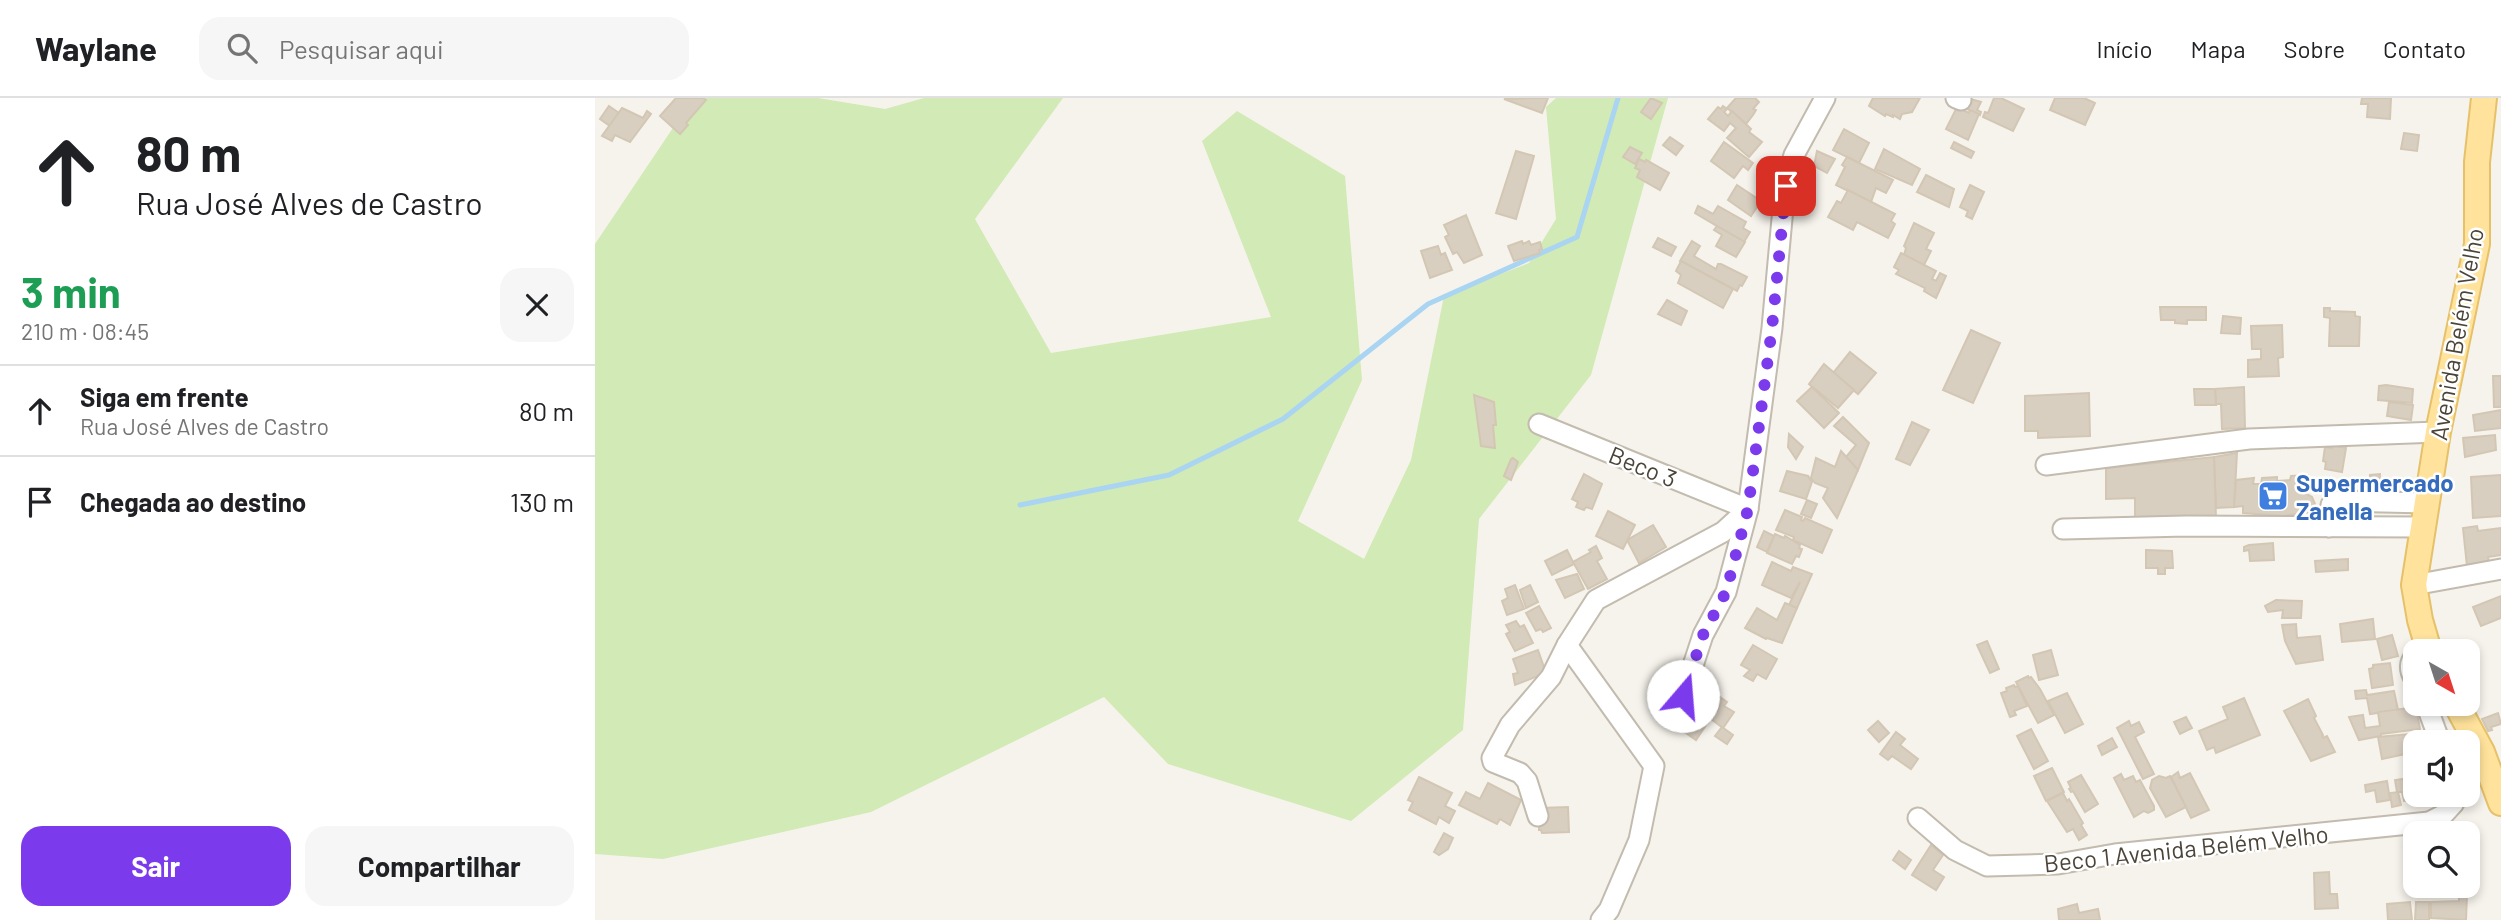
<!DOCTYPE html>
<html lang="pt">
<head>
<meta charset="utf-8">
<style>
  body { margin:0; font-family:Barlow,sans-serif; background:#f6f6f6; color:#202124; height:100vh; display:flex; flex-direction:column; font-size:26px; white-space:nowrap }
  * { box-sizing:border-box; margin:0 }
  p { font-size:23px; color:#757577 }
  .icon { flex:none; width:38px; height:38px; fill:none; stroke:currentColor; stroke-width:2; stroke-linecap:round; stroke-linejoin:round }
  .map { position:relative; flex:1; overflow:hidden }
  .side { display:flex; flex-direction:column; background:#fff; width:595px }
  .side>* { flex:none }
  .hud { background:#fff; color:#202124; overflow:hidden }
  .needle { width:46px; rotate:141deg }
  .tools { position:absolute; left:1808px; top:541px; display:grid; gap:14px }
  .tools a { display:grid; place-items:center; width:77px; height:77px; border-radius:14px; background:#fff; box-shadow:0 4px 10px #0003; font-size:35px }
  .pin { position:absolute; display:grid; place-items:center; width:60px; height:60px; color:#fff; margin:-30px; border-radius:14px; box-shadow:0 4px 10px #0006 }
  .me { position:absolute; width:77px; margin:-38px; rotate:18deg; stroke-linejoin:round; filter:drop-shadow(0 0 5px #0008) }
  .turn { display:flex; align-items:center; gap:24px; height:147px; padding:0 21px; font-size:32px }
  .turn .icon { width:91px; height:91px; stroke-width:2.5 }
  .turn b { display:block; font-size:49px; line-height:60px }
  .round { display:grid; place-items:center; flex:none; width:74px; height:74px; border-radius:21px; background:#f6f6f6 }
  .summary { display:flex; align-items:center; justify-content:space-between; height:119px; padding:0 21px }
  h1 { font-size:42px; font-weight:700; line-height:52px; color:#1e9e55 }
  .action { display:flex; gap:14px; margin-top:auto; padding:14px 21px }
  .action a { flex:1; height:80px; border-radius:21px; background:#7c3aed; color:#fff; font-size:28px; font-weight:700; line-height:80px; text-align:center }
  .action a+a { background:#f6f6f6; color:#202124 }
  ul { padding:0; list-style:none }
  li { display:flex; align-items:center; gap:21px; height:91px; padding:0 21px; border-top:2px solid #e0e0e0 }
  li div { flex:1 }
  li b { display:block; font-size:26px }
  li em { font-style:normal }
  header { display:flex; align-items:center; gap:42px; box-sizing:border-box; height:98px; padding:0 35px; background:#fff; border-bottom:2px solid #e0e0e0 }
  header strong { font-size:33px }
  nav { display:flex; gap:38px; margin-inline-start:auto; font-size:24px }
  .search { width:490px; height:63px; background:#f6f6f6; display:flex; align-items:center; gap:18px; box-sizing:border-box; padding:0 24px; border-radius:21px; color:#757577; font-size:26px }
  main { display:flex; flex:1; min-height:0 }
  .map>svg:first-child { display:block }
  .green { fill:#d2eab5 }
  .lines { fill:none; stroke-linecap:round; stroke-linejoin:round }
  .stream { stroke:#a9d4f2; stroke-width:5 }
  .building { fill:#d8cfc1; stroke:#d3c7b4; stroke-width:2 }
  .minor-casing { stroke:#c2bbae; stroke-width:23 }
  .major-casing { stroke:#e6c16a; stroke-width:28 }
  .minor { stroke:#fff; stroke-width:19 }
  .major { stroke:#ffe39c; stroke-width:24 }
  .route { stroke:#7c3aed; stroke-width:12; stroke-dasharray:0 21.6 }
  .labels { text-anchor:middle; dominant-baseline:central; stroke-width:5; stroke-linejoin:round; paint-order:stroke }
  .street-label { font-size:24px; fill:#4b4439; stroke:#fff }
  .shop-label { font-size:24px; font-weight:bold; fill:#366cbe; stroke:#fff; text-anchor:start }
</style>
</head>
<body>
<header>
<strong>Waylane</strong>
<div class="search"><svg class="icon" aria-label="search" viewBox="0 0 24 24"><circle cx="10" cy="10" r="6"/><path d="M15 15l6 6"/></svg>Pesquisar aqui</div>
<nav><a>Início</a><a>Mapa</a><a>Sobre</a><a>Contato</a></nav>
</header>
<main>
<section class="side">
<div class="hud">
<div class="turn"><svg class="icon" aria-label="ahead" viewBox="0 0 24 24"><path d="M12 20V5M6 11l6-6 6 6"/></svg><div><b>80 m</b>Rua José Alves de Castro</div></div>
</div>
<div class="summary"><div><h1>3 min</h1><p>210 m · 08:45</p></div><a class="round"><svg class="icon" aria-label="close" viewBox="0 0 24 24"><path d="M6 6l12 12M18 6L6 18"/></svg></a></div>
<ul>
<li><svg class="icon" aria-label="ahead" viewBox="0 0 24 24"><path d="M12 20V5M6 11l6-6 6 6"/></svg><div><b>Siga em frente</b><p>Rua José Alves de Castro</p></div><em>80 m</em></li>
<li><svg class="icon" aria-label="arrive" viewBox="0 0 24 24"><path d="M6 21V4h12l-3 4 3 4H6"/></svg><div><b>Chegada ao destino</b></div><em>130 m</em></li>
</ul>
<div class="action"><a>Sair</a><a>Compartilhar</a></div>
</section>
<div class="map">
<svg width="1906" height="822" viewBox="0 0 1906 822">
  <rect width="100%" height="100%" fill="#f6f3ec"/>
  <polygon class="green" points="98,0 223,0 290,11 329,0 468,0 380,121 456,255 676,219 607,43 642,13 750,78 767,282 703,423 769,461 816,362 849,198 934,165 961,121 951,9 961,0 1073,0 996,277 884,421 868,632 756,723 573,666 509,599 276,714 68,761 0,756 0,146"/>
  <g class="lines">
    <polyline class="stream" points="425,407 574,377 688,321 833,206 982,139 1023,0"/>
  </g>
  <g class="building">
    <polygon points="81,0 108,0 111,2 91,25 93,27 85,36 65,18"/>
    <polygon points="935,0 953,0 947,15 909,1"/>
    <polygon points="1056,0 1067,5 1056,21 1046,14"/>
    <polygon points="1141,0 1160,0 1164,4 1158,11 1161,12 1158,17 1151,26 1132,10"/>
    <polygon points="1278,0 1325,0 1317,14 1307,16 1305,21 1298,17 1298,19 1291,16 1290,18 1274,8"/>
    <polygon points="1372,0 1386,4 1382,12 1386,14 1385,17 1368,9"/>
    <polygon points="1399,0 1406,0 1429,11 1418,33 1388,19 1390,14 1393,15"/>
    <polygon points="1460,0 1489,0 1500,5 1490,27 1455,12"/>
    <polygon points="1767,0 1796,0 1795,21 1772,19 1773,6 1766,6"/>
    <polygon points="14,8 24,15 15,28 5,21"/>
    <polygon points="1128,8 1132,11 1129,14 1133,18 1137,13 1156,31 1154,34 1167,44 1154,59 1132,40 1141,30 1135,25 1129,33 1113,21 1123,9 1126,11"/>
    <polygon points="1362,9 1374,15 1375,12 1384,16 1373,42 1351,31"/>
    <polygon points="27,10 48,20 52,13 56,16 35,44 20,37 17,43 7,38"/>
    <polygon points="1249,31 1274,45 1264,65 1238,52"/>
    <polygon points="1809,35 1824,37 1822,53 1806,51"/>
    <polygon points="1075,39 1088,48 1081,57 1068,47"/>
    <polygon points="1129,44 1158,65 1153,72 1148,68 1139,80 1116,63"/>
    <polygon points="1359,44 1379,54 1376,60 1356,50"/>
    <polygon points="1035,49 1047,55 1040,66 1028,59"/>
    <polygon points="1289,51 1325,71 1317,87 1280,71"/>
    <polygon points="921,53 939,58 921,121 901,115"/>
    <polygon points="1222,53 1240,61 1232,75 1219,68"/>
    <polygon points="1252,59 1298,82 1291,95 1281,90 1276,104 1241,87 1250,69 1247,67"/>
    <polygon points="1044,61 1050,64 1051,62 1074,75 1065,92 1042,79 1045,72 1040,70"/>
    <polygon points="1331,77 1359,91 1354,109 1322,94"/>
    <polygon points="1142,87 1166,103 1156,118 1133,102"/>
    <polygon points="1375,87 1389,94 1377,121 1371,118 1373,113 1365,109"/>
    <polygon points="1253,92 1300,116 1296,123 1300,126 1293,140 1262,124 1258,132 1233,119 1242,103 1246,105"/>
    <polygon points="1103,108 1118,116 1123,108 1151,124 1148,130 1155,134 1149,144 1100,115"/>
    <polygon points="871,117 887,157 869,165 862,154 858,156 850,139 854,137 849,127"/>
    <polygon points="1319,125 1339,135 1331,151 1336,153 1329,167 1309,157 1311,150 1309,148"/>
    <polygon points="1122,128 1150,144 1141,159 1121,148 1127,137 1119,132"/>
    <polygon points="1063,140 1081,149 1076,158 1058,149"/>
    <polygon points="927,143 928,146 934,143 936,147 945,144 947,151 944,152 945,155 919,163 913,148"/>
    <polygon points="1097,143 1105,148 1099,158 1121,171 1123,166 1126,166 1152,179 1147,188 1145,187 1142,193 1085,163"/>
    <polygon points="843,148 846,157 850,155 857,172 835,180 826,153"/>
    <polygon points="1306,155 1341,173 1337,181 1341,183 1345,175 1351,178 1341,200 1329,193 1330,190 1301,176 1304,172 1299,169"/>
    <polygon points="1086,163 1138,191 1128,210 1083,185 1086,177 1081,173"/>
    <polygon points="1072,202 1092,213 1086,227 1063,216"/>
    <polygon points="1565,209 1611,209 1611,222 1592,222 1592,226 1580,225 1580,222 1566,222"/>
    <polygon points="1729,210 1735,210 1735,213 1760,214 1760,218 1765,219 1764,248 1734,248 1735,220 1729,219"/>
    <polygon points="1628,218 1646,220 1645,236 1626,235"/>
    <polygon points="1687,227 1688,259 1683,260 1684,278 1653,279 1653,262 1666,261 1666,251 1657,251 1656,228"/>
    <polygon points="1376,232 1405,245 1378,305 1348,292"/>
    <polygon points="1255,254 1281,275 1263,296 1238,275"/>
    <polygon points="1229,266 1259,292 1243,310 1214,286"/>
    <polygon points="1898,278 1906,278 1906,309 1899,309"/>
    <polygon points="1791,287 1818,291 1817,305 1783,302 1784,288"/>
    <polygon points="1217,289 1244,315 1229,330 1202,303"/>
    <polygon points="1649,289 1650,330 1627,331 1626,306 1621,306 1620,291"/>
    <polygon points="1599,291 1620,291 1621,307 1600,307"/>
    <polygon points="1494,295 1495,338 1443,340 1443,333 1430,333 1430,298"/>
    <polygon points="879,297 899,304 901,327 898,327 900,350 886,348"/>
    <polygon points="1794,304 1818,307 1816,322 1792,318"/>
    <polygon points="1906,312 1906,330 1880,333 1878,317"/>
    <polygon points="1248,319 1274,345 1263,372 1251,359 1261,347 1239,328"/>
    <polygon points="1317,324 1334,332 1315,367 1301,361"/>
    <polygon points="1194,336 1208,349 1201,361 1193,349"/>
    <polygon points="1900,337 1901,352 1870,359 1868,340"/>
    <polygon points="1737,347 1751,350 1747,374 1730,371 1731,364 1728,363 1730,349 1737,350"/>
    <polygon points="1246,353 1263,372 1242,420 1228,400 1233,390 1220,385 1216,380 1221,360 1240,369"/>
    <polygon points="1642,355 1639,409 1621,410 1619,359"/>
    <polygon points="1619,359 1621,420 1540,424 1540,400 1511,401 1511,370"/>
    <polygon points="918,360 923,364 916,382 909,378 916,361"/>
    <polygon points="1192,373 1213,378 1217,384 1211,401 1185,393"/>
    <polygon points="989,376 1007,386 997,411 991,409 989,412 981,409 983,404 977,401"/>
    <polygon points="1785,376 1784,396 1774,396 1775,377"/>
    <polygon points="1713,377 1710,395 1717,399 1720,406 1715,414 1688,418 1648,415 1648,408 1639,409 1641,382 1659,380 1658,386 1666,386 1667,380 1682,379 1682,383 1695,382 1696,378"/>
    <polygon points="1906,377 1906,418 1878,420 1876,379"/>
    <polygon points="1212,402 1222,406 1216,420 1206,416"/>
    <polygon points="1190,412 1207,419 1206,422 1208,423 1210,420 1237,432 1227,455 1198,442 1199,439 1181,432"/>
    <polygon points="1013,413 1040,427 1028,451 1001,438"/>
    <polygon points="1058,427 1071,449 1044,465 1033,444 1034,441"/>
    <polygon points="1882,428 1883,433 1906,430 1906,457 1893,459 1894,465 1872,468 1868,430"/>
    <polygon points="1169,433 1179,438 1172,454 1162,449"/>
    <polygon points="1180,436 1189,440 1190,438 1205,447 1204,450 1207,451 1204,459 1201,458 1197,466 1172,455"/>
    <polygon points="1678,445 1679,462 1655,463 1654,452 1649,453 1649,449 1654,447"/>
    <polygon points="1001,448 1007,460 1002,463 1012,481 993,491 978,464 996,454 994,452"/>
    <polygon points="972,452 979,466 957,477 950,463"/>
    <polygon points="1551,452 1577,453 1578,470 1570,470 1570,476 1563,476 1563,470 1551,470"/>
    <polygon points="1753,461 1753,472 1721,474 1720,463"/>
    <polygon points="1177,464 1196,473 1198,469 1217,476 1202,510 1194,507 1205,484 1196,500 1167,487"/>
    <polygon points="982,476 989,491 970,500 961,482"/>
    <polygon points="920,487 929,511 912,517 907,503 913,500 910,491"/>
    <polygon points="935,487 943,504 931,510 925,492"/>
    <polygon points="1906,498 1906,520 1886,528 1878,509"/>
    <polygon points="1681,502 1707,503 1706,520 1687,520 1688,512 1673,514 1670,508"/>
    <polygon points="1190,505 1202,510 1187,545 1172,540 1171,541 1150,530 1162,510 1182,522"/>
    <polygon points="944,508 956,530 948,534 946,531 941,533 931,515"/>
    <polygon points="1778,521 1780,541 1747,544 1745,526"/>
    <polygon points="921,523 925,529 929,527 938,545 920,553 911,536 915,534 911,527"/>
    <polygon points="1701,526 1702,540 1725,538 1728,562 1701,566 1690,543 1687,527"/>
    <polygon points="1797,537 1803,558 1787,562 1782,541"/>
    <polygon points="1392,543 1404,571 1395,575 1382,547"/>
    <polygon points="1158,547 1182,561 1171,581 1162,576 1158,583 1149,578 1155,572 1146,567"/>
    <polygon points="943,552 951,575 920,587 918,576 923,575 918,561"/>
    <polygon points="1456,552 1463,577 1444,582 1438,557"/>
    <polygon points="1795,565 1798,587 1777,590 1774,571 1778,570 1778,567"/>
    <polygon points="1433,578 1434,580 1436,579 1445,591 1459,617 1443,625 1421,584"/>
    <polygon points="1108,587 1132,604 1129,608 1139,614 1128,630 1095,605"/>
    <polygon points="1419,587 1420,589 1423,588 1432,608 1419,613 1421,617 1415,619 1406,595 1412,593 1411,590"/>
    <polygon points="1771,592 1772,597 1799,593 1803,612 1775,616 1772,600 1761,601 1760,593"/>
    <polygon points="1472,595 1488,626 1470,635 1453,603"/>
    <polygon points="1649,600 1665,637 1621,655 1619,649 1612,652 1604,633 1633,621 1628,609"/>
    <polygon points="1713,601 1721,618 1719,620 1728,637 1727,638 1728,640 1732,638 1740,654 1716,663 1689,613"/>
    <polygon points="1095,607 1115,621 1101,642 1078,626 1089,610 1092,612"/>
    <polygon points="1821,609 1825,631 1786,636 1786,638 1764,642 1754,619 1768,617 1770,630 1785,628 1783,614"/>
    <polygon points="1903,615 1906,626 1896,629 1897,632 1893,633 1887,621"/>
    <polygon points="1591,619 1597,630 1585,636 1579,624"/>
    <polygon points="1283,623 1294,635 1284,644 1273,632"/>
    <polygon points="1534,623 1536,628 1544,624 1549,634 1540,639 1559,676 1548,681 1522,630"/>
    <polygon points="1127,629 1138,637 1132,646 1120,638"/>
    <polygon points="1436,631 1453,663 1439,671 1422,638"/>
    <polygon points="1301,634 1310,641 1305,647 1323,661 1316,671 1297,658 1293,662 1285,656"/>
    <polygon points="1826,635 1827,644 1820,644 1820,654 1787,661 1783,639"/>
    <polygon points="1517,640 1522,649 1507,657 1503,648"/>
    <polygon points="1820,657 1820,678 1814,679 1810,659"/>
    <polygon points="1457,670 1469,694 1451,703 1439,678"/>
    <polygon points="1583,674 1585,680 1595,675 1614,712 1596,720 1576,679"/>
    <polygon points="1526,676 1529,682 1538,678 1541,684 1545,682 1559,708 1559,712 1553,715 1549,713 1539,719 1519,680"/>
    <polygon points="1486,677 1503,706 1490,714 1478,693 1476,694 1474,691 1476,690 1473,684"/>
    <polygon points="1564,678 1571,680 1575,678 1591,709 1571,719 1555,690 1557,682"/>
    <polygon points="824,679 857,695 850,708 860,713 854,725 844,719 841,726 814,712 818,704 813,702"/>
    <polygon points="1815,680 1815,682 1820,681 1820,696 1844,696 1844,699 1809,703 1807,694 1802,694 1800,682"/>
    <polygon points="1792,683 1795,702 1782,704 1780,692 1771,694 1770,687"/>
    <polygon points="893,685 926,702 915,727 905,721 902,726 864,707 871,694 885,701"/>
    <polygon points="1803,694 1806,707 1797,709 1795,695"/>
    <polygon points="1468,695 1472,703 1474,701 1488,725 1486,727 1492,737 1484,742 1478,731 1472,734 1452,703"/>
    <polygon points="973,709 974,734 947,735 946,732 944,732 945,710"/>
    <polygon points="849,735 858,740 853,751 844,757 839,754"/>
    <polygon points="1336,747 1348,757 1338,772 1349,779 1341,792 1317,777"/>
    <polygon points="1304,753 1316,762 1310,771 1298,762"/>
    <polygon points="1734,774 1735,796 1742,796 1743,810 1720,811 1719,775"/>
    <polygon points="1864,796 1872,797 1871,822 1836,820 1836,804 1864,803"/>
    <polygon points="1815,804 1817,822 1793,822 1792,806"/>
    <polygon points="1821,804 1834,804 1834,822 1820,822"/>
    <polygon points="1482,806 1484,815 1503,811 1505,822 1464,822 1463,811"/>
  </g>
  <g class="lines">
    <g class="minor-casing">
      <g id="minor">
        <polyline points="1361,0 1366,2"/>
        <polyline points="944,326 1153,411"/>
        <polyline points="1451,367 1654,341 1843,334"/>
        <polyline points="1734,429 1736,407 1742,403 1833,405"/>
        <polyline points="1468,431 1591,428 1828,429"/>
        <polyline points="1819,487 1906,471"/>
        <polyline points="972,547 1059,668 1044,742 1014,812 1006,822"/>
        <path d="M1820,558C1813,566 1815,574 1820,582"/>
        <polyline points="1088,598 1108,537 1131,494 1153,411 1177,230 1190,88 1199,57 1230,0"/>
        <polyline points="1831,606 1845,644"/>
        <polyline points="943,718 932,683 925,675 898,664 897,660 915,627 956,579 972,547 1001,502 1128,434 1152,412"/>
        <polyline points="1323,720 1360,752 1392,768 1463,766 1520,756 1834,724 1848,717 1859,705 1859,696"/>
      </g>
    </g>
    <g class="major-casing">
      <g id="major">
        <polyline points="1834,553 1825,522 1819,487 1843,334 1882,146 1882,64 1889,0"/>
        <polyline points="1861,606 1887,654 1906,705"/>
      </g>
    </g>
    <use href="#minor" class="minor"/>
    <use href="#major" class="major"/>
  </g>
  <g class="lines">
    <polyline class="route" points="1088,598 1108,537 1131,494 1153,411 1177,230 1191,88"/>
  </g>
  <defs>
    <g id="supermarket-square" transform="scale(1.575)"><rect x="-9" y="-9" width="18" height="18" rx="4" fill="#3f7fe0" stroke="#fff"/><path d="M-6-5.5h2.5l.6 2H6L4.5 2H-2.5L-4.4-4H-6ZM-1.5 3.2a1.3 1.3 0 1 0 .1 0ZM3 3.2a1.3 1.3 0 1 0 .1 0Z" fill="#fff"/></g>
  </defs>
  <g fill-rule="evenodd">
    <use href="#supermarket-square" x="1678" y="398"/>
  </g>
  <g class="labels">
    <g class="street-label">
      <text transform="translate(1861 236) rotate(-80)">Avenida Belém Velho</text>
      <text transform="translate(1048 368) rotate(22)">Beco 3</text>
      <text transform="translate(1591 750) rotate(-6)">Beco 1 Avenida Belém Velho</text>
    </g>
    <g class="shop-label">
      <text x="1701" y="384">Supermercado<tspan x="1701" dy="28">Zanella</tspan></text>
    </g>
  </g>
</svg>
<div class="tools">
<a><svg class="needle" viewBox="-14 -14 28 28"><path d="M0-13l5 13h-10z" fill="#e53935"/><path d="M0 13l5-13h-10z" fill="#757577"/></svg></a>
<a><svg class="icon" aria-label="sound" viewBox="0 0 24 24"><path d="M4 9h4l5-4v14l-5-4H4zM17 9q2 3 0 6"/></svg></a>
<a><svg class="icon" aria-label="search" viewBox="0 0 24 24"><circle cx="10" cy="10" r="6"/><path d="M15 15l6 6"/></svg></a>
</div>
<div class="pin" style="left:1191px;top:88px;background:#d93025"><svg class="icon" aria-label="arrive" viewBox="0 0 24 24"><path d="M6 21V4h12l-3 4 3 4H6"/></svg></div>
<svg class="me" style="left:1088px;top:598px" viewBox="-20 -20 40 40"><circle r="19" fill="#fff"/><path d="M0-13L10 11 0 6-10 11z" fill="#7c3aed"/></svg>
</div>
</main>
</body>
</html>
